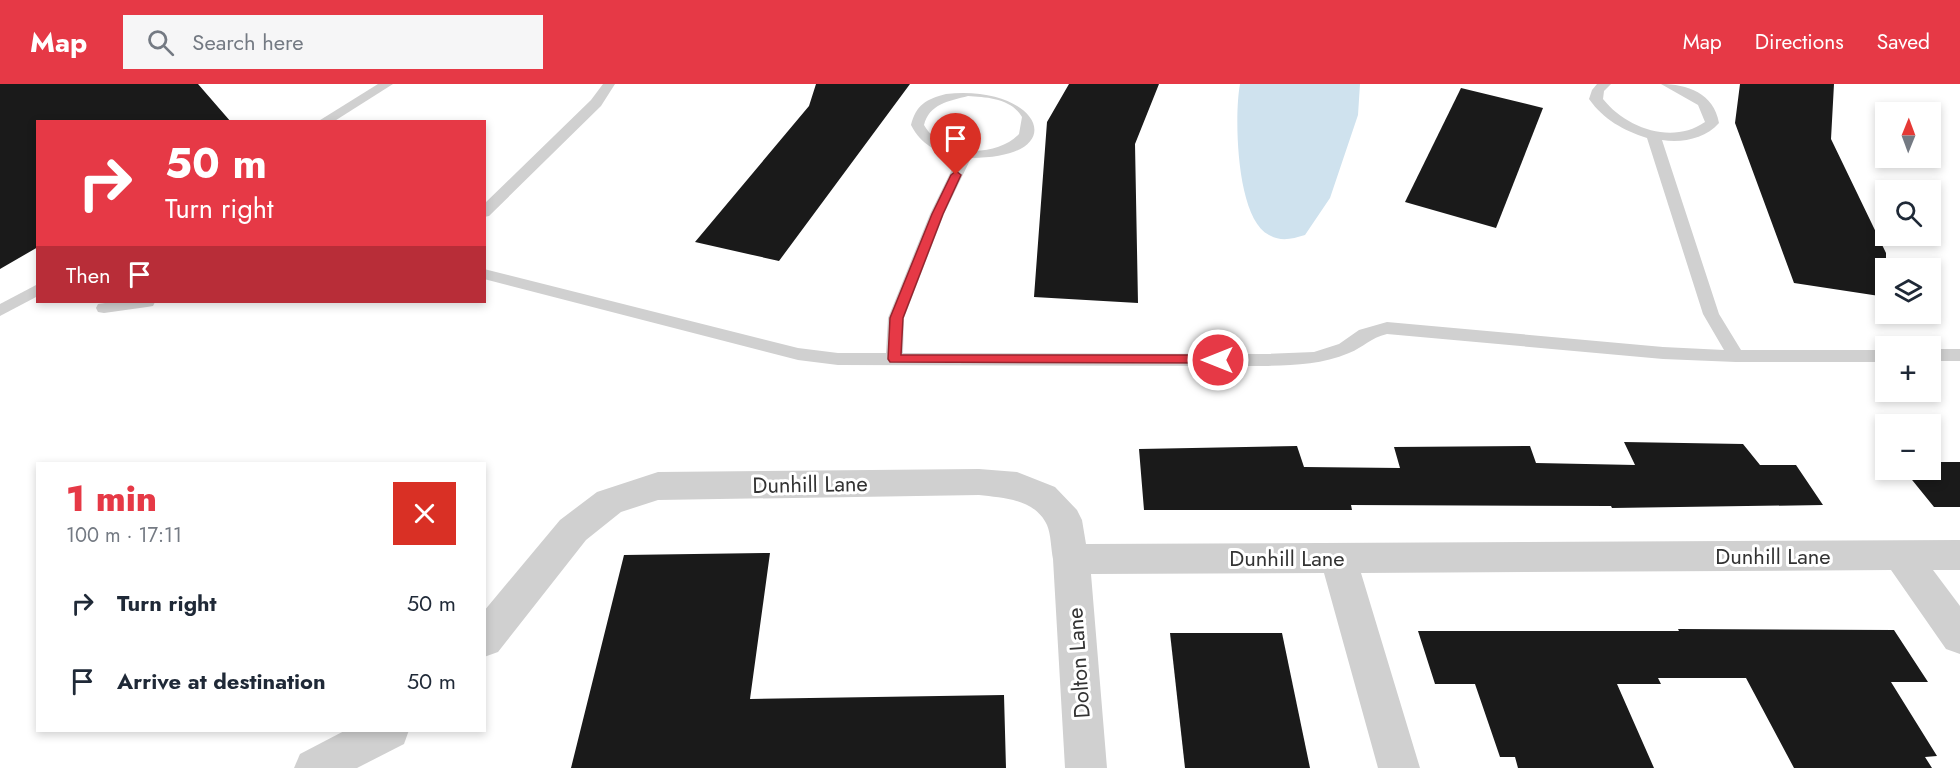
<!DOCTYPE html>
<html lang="en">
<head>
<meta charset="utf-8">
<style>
  body { margin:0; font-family:Jost,sans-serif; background:#f6f6f7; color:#1f2937; height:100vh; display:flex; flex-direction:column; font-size:22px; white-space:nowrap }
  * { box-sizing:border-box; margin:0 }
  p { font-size:20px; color:#747a83 }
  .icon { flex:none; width:33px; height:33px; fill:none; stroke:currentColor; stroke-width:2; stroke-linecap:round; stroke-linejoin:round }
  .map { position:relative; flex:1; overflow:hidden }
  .drawer { position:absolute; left:36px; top:378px; width:450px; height:270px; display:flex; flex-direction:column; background:#fff; border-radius:0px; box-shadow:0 3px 9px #0003 }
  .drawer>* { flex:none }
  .guide { position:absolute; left:36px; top:36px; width:450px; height:183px; border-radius:0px; box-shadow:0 3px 9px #0003; background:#e63946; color:#fff; overflow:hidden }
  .needle { width:39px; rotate:1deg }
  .controls { position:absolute; left:1875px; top:18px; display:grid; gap:12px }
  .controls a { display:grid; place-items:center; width:66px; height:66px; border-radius:0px; background:#fff; box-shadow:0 3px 9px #0003; font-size:30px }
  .pin { position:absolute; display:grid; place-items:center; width:51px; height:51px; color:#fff; margin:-62px -26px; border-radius:50% 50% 50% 0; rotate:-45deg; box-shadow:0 0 6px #0007 }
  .pin .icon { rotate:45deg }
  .me { position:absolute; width:66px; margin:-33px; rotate:270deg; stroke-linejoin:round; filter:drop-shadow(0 0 4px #0008) }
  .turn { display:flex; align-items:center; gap:21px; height:126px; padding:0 30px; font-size:27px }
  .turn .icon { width:78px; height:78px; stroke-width:2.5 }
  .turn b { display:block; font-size:42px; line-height:51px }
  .then { display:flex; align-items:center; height:57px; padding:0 30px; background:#0003; gap:12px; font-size:22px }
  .round { display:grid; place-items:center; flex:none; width:63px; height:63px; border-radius:0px; background:#f6f6f7 }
  .head { display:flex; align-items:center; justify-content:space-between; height:102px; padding:0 30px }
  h1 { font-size:36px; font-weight:800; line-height:45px; color:#e63946 }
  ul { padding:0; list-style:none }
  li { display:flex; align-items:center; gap:18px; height:78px; padding:0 30px }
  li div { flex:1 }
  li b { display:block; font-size:22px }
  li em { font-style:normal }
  header { display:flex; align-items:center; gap:36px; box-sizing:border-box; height:84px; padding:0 30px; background:#e63946; color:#fff }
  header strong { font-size:28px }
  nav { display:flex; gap:33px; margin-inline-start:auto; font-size:21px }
  .search { width:420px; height:54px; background:#f6f6f7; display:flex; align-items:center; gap:15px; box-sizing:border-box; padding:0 21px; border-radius:0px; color:#747a83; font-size:22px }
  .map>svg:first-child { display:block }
  .water { fill:#cfe2ee }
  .building { fill:#1a1a1a }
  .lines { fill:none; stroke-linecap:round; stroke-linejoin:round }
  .service { fill:#d0d0d0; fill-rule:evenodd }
  .minor { fill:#d0d0d0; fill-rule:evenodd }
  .route { fill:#e63946; stroke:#96252e; stroke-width:1.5 }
  .labels { text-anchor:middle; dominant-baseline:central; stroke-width:6; stroke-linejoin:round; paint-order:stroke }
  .street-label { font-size:22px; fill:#333; stroke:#fff }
</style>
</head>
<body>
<header>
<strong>Map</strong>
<div class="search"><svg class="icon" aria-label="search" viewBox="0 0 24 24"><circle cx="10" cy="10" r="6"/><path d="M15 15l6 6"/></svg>Search here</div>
<nav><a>Map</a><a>Directions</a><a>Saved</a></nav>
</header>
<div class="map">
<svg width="1960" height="684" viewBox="0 0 1960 684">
  <rect width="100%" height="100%" fill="#fff"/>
  <path class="water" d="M1240,0H1360L1358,31L1330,114L1305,151C1292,155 1281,158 1269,151C1236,135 1234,32 1240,0Z"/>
  <g class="building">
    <polygon points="0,0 198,0 231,38 38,38 38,163 0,185"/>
    <polygon points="816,0 910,0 779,177 695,158 809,22"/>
    <polygon points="1069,0 1159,0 1135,60 1138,219 1034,213 1047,38"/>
    <polygon points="1740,0 1834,0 1831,55 1886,169 1886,213 1794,199 1735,39"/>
    <polygon points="1461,4 1543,24 1496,144 1405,118"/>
    <polygon points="1624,358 1743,360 1760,381 1796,381 1823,421 1612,424 1611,422 1351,421 1352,426 1144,426 1139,365 1297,362 1304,383 1400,384 1394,363 1530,362 1536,379 1635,381"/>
    <polygon points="1930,378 1960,378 1960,423 1934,423 1904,386 1930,386"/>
    <polygon points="770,469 750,615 1004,611 1006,684 571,684 624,471"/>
    <polygon points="1678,545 1894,546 1928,598 1891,598 1937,672 1925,673 1932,684 1794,684 1746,594 1658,594 1661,600 1617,600 1654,684 1518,684 1515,673 1500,673 1475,600 1435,600 1418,547 1679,547"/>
    <polygon points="1170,549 1282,549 1310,684 1185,684"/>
  </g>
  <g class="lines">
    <g class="service">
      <polygon points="378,0 393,0 333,38 317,38"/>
      <polygon points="603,0 615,0 601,22 489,132 484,133 484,120 591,16"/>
      <path d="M1597,0H1611L1604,7L1603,15C1626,44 1672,61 1705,38L1698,21L1661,0C1687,0 1714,9 1719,39C1705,55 1682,59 1662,56L1719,230L1741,266H1886V278H1736L1663,275L1387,250C1370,254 1364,263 1349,269C1321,281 1294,281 1264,282L838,281L798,276L484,195V185L798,264L838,269H886L888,234L930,130L958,73C936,67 922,62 911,41C916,21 926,15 946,10C1040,0 1075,74 971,74L944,130L904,234L903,269L1264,270L1314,268L1339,260L1359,246L1387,238L1663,263L1724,266L1703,230L1647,54C1623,46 1604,36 1589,15L1592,6ZM968,12C987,13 1012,15 1022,33L1019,50C995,75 941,72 924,41C929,20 949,17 968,12Z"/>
      <polygon points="38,200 38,212 0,232 0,220"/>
      <polygon points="112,218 155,218 153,222 147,223 104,229 98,228 96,224 98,220"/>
      <rect x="1930" y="265" width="30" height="12"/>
    </g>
    <g class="minor">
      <path d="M979,385L1017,388L1055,403L1077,426L1082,436L1086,460L1960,456V486H1933L1960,522V570L1946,565L1891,486L1361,489L1420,684H1378L1324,489L1091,490L1107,684H1065L1053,475C1051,465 1051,450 1047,441C1035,415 1004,414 979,411L658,416L621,428L586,456L498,568L484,573V527L560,436L597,408L658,388Z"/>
      <polygon points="346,646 409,646 404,660 357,684 294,684 300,670"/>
    </g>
  </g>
  <polygon class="route" points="956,87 961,91 943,130 903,234 901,271 1218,271 1223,273 1224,276 1223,279 890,278 888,275 890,234 932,130 951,91"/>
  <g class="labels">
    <g class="street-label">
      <text transform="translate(810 400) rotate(-1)">Dunhill Lane</text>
      <text x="1773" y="472">Dunhill Lane</text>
      <text x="1287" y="474">Dunhill Lane</text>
      <text transform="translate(1078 579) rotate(-94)">Dolton Lane</text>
    </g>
  </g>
</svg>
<div class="controls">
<a><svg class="needle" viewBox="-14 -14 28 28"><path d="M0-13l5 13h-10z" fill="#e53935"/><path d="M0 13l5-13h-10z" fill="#747a83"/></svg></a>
<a><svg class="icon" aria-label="search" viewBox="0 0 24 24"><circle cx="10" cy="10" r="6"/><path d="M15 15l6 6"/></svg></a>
<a><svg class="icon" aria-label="layers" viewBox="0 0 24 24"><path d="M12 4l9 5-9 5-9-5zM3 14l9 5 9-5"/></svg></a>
<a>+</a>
<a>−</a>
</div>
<div class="pin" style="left:956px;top:91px;background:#d93025"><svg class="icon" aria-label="arrive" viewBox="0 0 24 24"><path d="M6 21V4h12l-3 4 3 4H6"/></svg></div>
<svg class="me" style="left:1218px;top:276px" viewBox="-20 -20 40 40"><circle r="17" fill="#e63946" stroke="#fff" stroke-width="3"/><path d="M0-11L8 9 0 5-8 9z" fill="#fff"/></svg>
<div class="guide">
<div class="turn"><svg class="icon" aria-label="right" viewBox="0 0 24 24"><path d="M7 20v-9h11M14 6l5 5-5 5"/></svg><div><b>50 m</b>Turn right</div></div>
<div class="then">Then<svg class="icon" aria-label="arrive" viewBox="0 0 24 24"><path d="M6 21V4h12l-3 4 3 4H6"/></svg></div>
</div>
<section class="drawer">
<div class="head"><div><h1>1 min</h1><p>100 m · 17:11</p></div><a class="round" style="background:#d93025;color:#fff"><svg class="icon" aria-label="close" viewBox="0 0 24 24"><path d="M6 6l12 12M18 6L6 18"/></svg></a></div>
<ul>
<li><svg class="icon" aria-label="right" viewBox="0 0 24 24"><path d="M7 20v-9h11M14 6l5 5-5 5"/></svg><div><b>Turn right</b></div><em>50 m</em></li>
<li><svg class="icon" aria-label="arrive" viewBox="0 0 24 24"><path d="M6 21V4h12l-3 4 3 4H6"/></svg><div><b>Arrive at destination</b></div><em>50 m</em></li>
</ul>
</section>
</div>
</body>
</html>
